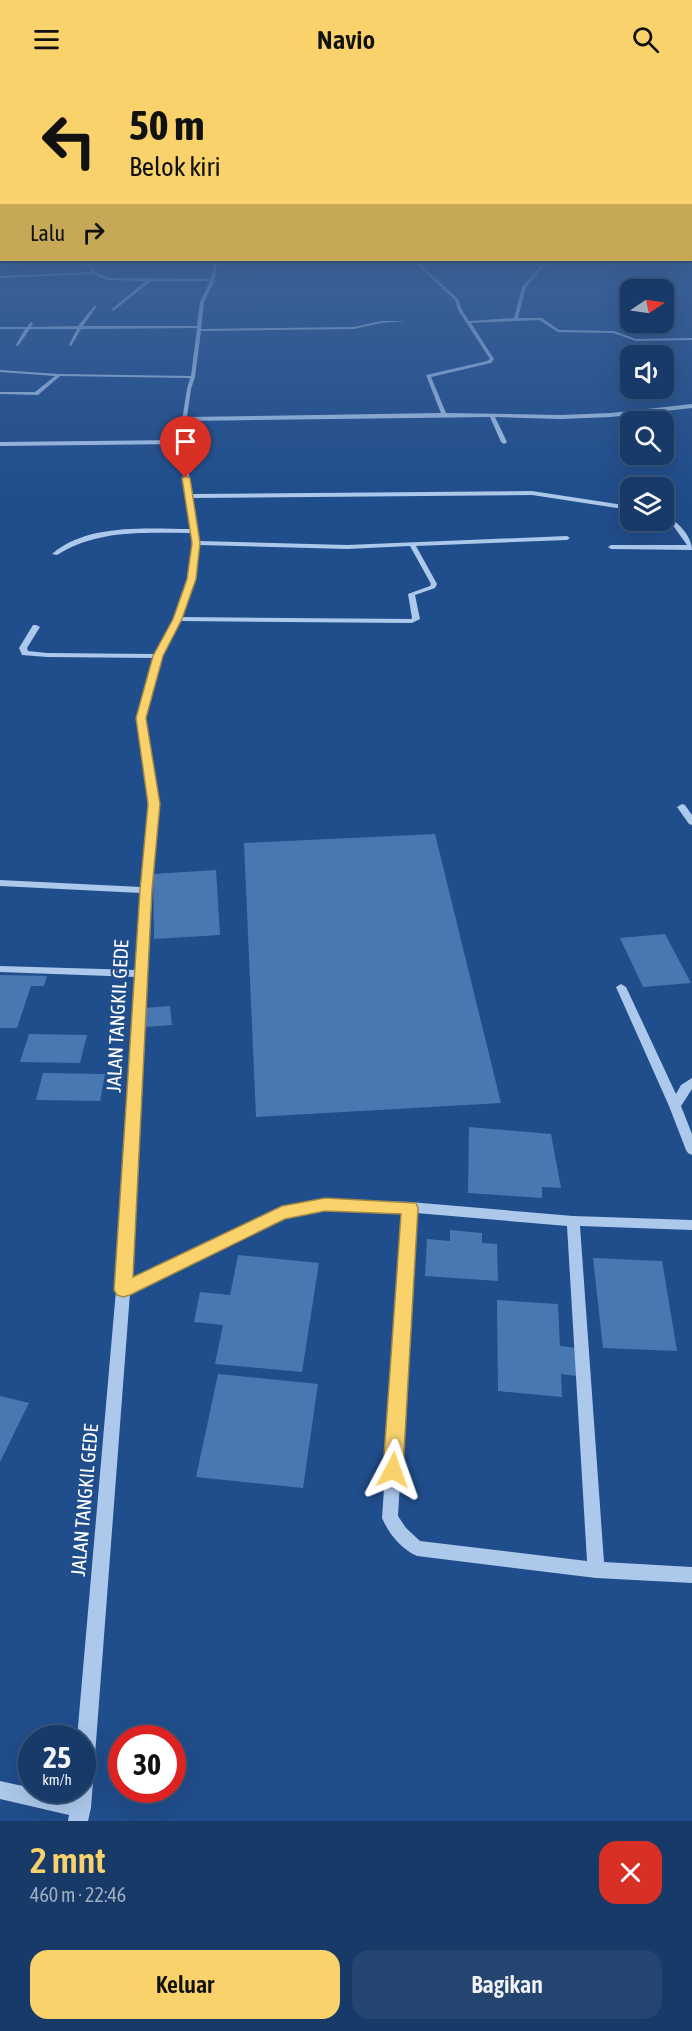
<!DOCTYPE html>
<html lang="id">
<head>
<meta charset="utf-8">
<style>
  body { margin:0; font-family:"Asap Condensed",sans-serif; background:#254571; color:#f1f3f6; height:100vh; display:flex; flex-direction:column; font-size:22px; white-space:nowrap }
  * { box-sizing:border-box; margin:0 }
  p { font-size:20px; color:#9fadc0 }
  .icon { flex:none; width:33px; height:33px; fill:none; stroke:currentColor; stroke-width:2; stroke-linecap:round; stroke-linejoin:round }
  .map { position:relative; height:1743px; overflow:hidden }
  .drawer { display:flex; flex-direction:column; background:#183a68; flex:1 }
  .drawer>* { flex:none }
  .hud { position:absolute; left:0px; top:0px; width:693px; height:183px; box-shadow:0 6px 24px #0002,0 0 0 2px #36547c; background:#f9d26c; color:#111; overflow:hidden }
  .needle { width:39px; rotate:77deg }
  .tools { position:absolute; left:620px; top:201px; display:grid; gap:12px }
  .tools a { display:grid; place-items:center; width:54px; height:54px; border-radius:12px; background:#183a68; box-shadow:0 6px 24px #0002,0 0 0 2px #36547c; font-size:30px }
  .speed { position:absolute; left:18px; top:1647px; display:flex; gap:12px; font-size:30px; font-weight:700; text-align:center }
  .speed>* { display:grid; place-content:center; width:78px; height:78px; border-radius:50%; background:#183a68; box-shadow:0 6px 24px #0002,0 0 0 2px #36547c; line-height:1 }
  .speed small { font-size:15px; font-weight:400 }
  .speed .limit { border:9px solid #d22; background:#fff; color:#111 }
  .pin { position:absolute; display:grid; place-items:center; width:51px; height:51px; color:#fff; margin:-62px -26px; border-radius:50% 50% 50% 0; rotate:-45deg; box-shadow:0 0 6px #0007 }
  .pin .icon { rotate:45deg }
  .me { position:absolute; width:66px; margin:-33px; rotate:4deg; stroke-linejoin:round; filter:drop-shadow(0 0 4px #0008) }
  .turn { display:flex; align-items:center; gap:21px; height:126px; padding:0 30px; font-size:27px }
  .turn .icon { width:78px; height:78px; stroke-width:2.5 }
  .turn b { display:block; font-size:42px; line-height:51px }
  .then { display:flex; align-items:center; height:57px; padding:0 30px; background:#0003; gap:12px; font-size:22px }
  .round { display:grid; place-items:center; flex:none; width:63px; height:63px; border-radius:18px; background:#254571 }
  .head { display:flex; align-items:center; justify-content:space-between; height:102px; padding:0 30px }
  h1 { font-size:36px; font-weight:600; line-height:45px; color:#f9d26c }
  .primary-button { display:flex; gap:12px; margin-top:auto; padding:12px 30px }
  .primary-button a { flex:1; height:69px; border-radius:18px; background:#f9d26c; color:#111; font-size:24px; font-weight:600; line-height:69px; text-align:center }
  .primary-button a+a { background:#254571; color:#f1f3f6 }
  header { display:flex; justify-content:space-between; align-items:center; height:78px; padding:0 30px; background:#f9d26c; color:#111; font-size:27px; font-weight:600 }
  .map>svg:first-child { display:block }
  .building { fill:#4877b2 }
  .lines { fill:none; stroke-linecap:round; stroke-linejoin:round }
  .minor { fill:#acc8eb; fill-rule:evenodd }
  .route { fill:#f9d26c; stroke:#a28846; stroke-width:1.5 }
  .labels { text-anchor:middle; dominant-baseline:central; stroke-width:4.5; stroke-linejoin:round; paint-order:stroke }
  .street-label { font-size:20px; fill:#fff; stroke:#204d8b }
</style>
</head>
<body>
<header><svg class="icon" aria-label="menu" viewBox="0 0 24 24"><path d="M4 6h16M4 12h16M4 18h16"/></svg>Navio<svg class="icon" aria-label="search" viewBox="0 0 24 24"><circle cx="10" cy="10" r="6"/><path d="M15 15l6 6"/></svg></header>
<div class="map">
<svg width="692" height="1743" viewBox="0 0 692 1743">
  <rect width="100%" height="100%" fill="#204d8b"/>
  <g class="building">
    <polygon points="435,756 501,1025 256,1039 244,765"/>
    <polygon points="216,792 220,857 154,861 153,796"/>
    <polygon points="665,856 691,905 643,909 620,860"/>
    <polygon points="0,897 47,898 44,908 31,908 17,950 0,950"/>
    <polygon points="170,928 172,947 146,949 145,930"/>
    <polygon points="29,956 87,957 80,985 20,984"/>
    <polygon points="43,995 105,996 100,1023 36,1022"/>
    <polygon points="469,1049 551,1056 561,1110 542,1109 542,1120 468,1115"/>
    <polygon points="450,1152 482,1155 482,1165 497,1166 498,1203 425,1198 427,1161 450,1163"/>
    <polygon points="238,1177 319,1185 302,1294 215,1286 223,1247 194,1244 200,1214 230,1217"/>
    <polygon points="593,1180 662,1183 677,1273 603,1270"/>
    <polygon points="497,1222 558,1226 560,1268 576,1270 577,1298 561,1296 562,1319 498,1313"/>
    <polygon points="218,1296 318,1306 303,1410 196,1399"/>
    <polygon points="0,1318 29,1325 0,1384"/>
  </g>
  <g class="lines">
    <g class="minor">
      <path d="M85,182H88L96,194L108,200L211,201L214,182H217L215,202L204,224L201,251L354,249L381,243H406L381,245L354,251L201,253L195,299L191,311L187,339L441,335L426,297L487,283L490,281L458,232L455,222L412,182H415L458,221L462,232L469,243L514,240L522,209L546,182H556L548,184L526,209L518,240H542L559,252L614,253L636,261L692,260V262L636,263L613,255L558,254L539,242L471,245L494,281L491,285L431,299L446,335L560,337L611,335L692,326V330L611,339L560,341L495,339L507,364L504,366L501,364L490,339L187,343L184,364L192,416L532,413L630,428V432L532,417L192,420L199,463L347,467L567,458L570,460L567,462L416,468L437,506L435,510L415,517L420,541L412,545L180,543L162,578L145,640L159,726L151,812L130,1202L277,1131L325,1121L410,1124L573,1138L692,1142V1152L580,1148L604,1484L692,1489V1505L596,1500L417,1478C401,1471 389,1456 382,1440L403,1134L325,1131L285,1139L130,1215L91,1730L88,1743H68L69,1737L0,1721V1703L32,1710V1712H40L72,1718L73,1712H82V1660H77L116,1212L136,899L0,894V888L136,892L141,815L0,808V802L141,809L149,726L137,640L154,580L47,579L22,577L19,570L33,547H36L40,549L27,570L28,573L47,575L155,576C174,541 197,496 191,455C144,455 99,451 57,477L52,476C88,445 146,451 191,451L179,366L0,368V364L179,362L187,311L190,300L60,298L38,317L0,316V314H35L55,298L0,294V292L59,296L191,298L197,250L81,251L71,268L69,267L77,251H30L18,268L16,267L25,251H0V249H27L31,244L33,245L31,249L78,248L95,227L97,228L83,248H197L200,224L210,203H151L113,233L112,231L146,203L107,202L94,196L0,200V198L92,194ZM199,467L347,471L410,468L431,506L430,508L408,516L412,540L411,541L182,539L194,501ZM416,1135L567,1148L587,1483L420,1463L406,1450L398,1438Z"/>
      <path d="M663,436C676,442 692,457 692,472L611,471L608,469L611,467H687L672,446L663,441Z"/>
      <polygon points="682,726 685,727 692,737 692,747 689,746 677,729"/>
      <polygon points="621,906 626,909 676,1016 681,1007 692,1000 692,1011 681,1028 692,1056 692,1077 688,1075 686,1072 669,1028 616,909"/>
    </g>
  </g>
  <linearGradient id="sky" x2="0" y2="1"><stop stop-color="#122a4c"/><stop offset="0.42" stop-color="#3c6298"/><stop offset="1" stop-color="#3c6298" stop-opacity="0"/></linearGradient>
  <rect width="692" height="418" fill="url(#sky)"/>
  <polygon class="route" points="186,398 190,400 200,465 196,501 182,541 163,578 146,640 160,726 152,812 133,1199 282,1128 325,1120 416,1125 418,1130 403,1392 400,1399 393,1401 386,1399 383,1392 401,1136 325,1133 285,1141 130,1217 123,1219 117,1217 114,1212 140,812 148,726 136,640 153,578 173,541 187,501 192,465 182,400"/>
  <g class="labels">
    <g class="street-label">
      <text transform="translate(117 938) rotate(-87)">JALAN TANGKIL GEDE</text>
      <text transform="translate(84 1422) rotate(-85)">JALAN TANGKIL GEDE</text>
    </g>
  </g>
</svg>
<div class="tools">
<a><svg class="needle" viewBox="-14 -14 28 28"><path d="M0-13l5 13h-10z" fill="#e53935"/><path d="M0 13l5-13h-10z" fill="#9fadc0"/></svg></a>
<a><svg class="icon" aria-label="sound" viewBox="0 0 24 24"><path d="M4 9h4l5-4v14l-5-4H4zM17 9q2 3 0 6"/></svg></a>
<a><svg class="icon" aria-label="search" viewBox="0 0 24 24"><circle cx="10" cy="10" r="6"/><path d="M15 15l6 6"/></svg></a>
<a><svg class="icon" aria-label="layers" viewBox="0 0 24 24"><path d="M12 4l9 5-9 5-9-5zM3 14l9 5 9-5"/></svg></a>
</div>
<div class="speed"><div>25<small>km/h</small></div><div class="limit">30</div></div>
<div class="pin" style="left:186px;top:400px;background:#d93025"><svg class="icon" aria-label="arrive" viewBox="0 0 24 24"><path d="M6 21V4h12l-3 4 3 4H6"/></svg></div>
<svg class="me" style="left:393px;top:1392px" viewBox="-20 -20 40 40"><path d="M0-17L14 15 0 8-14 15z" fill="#f9d26c" stroke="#fff" stroke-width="4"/></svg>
<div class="hud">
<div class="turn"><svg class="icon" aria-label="left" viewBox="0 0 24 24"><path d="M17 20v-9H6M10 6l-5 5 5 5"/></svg><div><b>50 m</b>Belok kiri</div></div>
<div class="then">Lalu<svg class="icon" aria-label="right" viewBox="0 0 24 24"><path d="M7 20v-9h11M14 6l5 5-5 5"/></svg></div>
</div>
</div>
<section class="drawer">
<div class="head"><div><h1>2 mnt</h1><p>460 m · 22:46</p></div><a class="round" style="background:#d93025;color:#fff"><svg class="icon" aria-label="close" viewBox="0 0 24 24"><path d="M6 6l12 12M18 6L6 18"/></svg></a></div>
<div class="primary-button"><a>Keluar</a><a>Bagikan</a></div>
</section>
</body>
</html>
